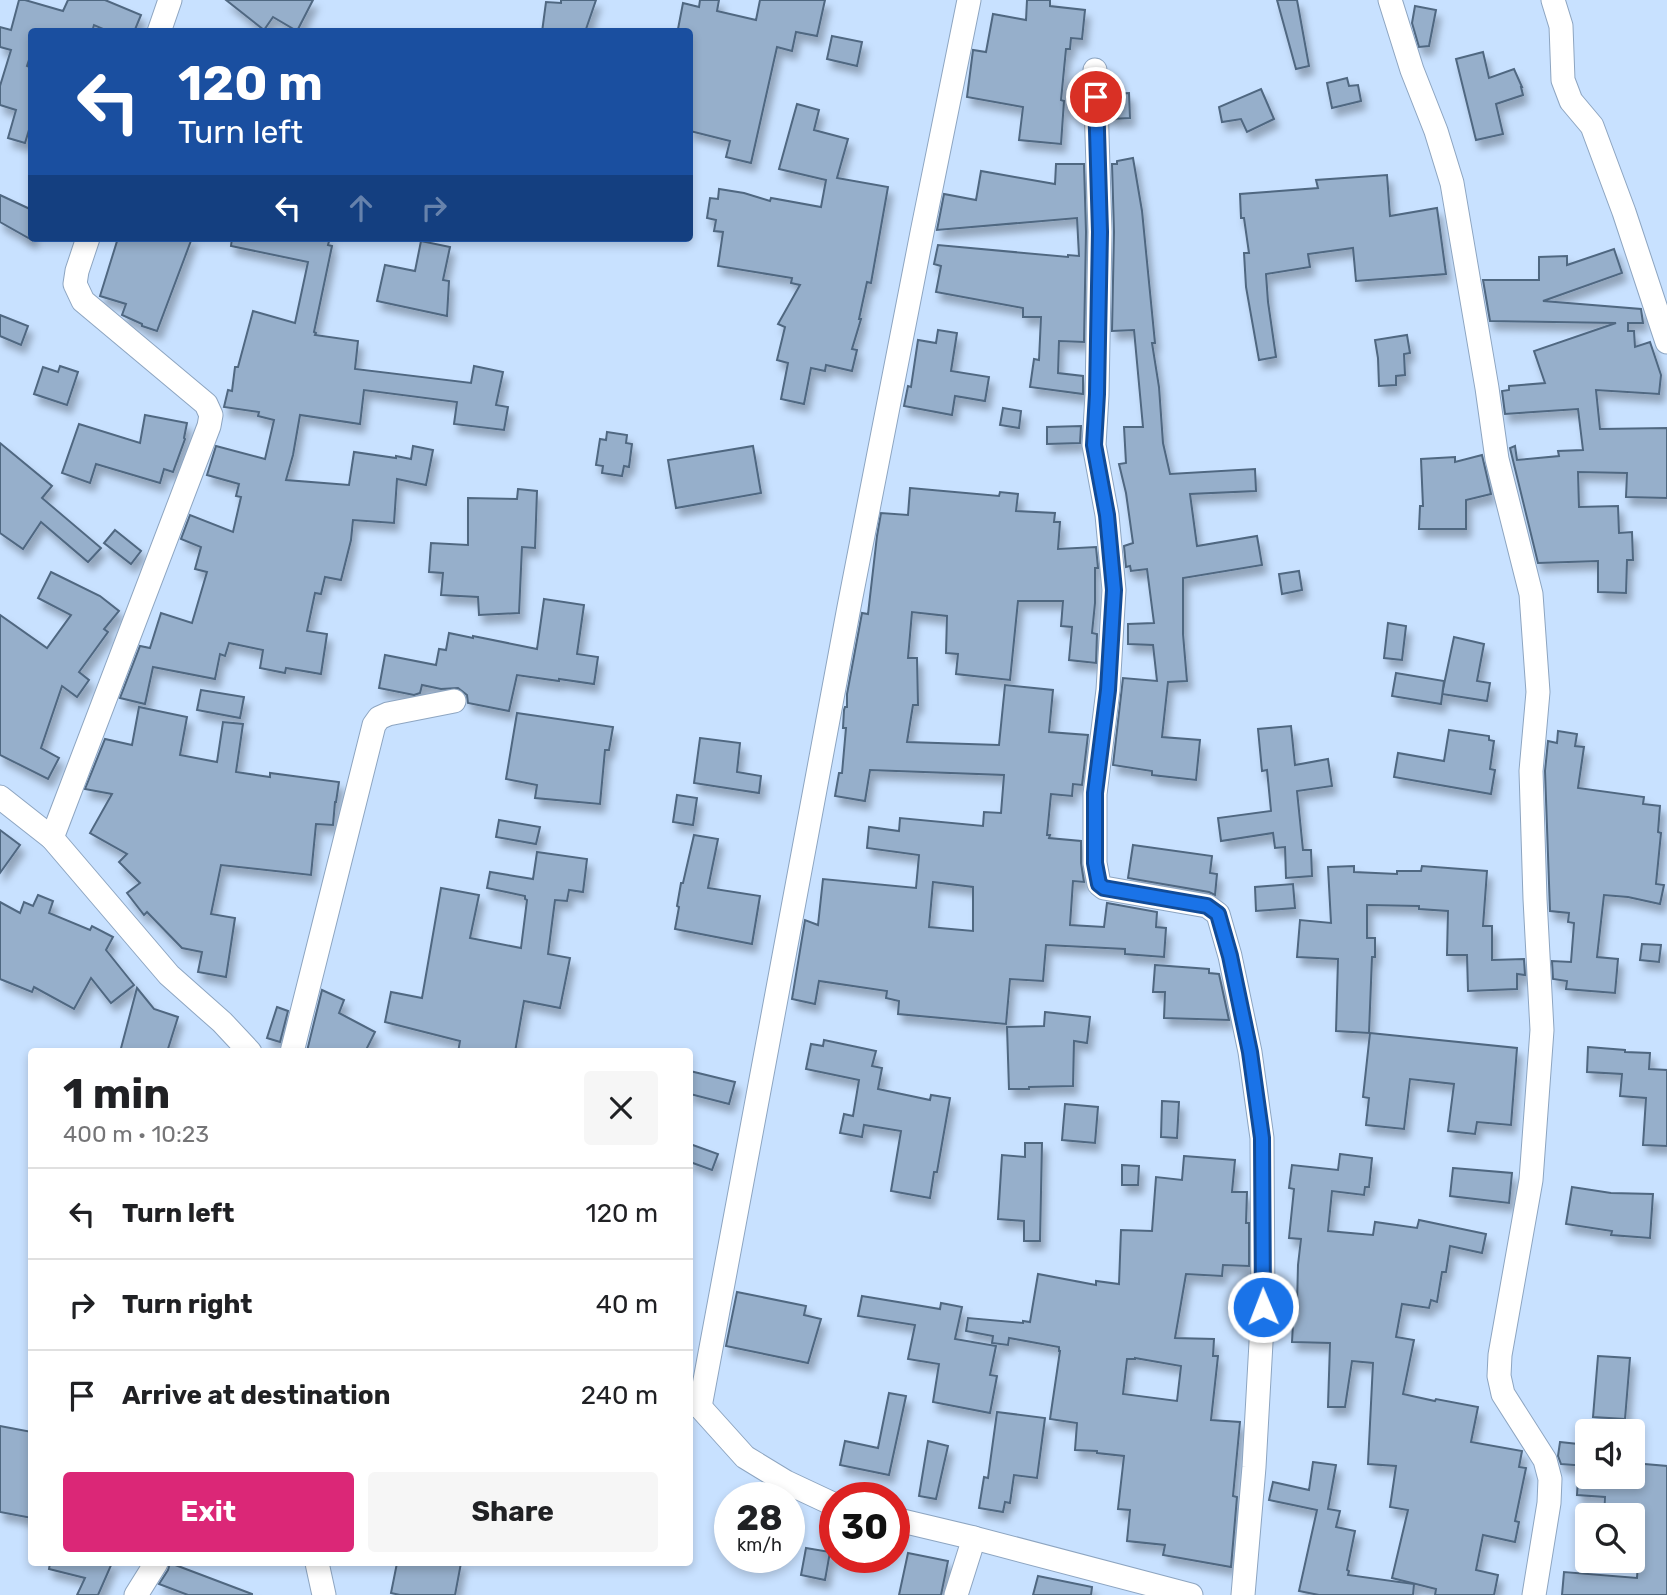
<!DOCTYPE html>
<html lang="en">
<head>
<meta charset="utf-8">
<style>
  body { margin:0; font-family:Rubik,sans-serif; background:#f6f6f6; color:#202124; height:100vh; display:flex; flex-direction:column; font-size:26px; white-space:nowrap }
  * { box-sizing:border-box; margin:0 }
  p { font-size:23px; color:#757577 }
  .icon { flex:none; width:38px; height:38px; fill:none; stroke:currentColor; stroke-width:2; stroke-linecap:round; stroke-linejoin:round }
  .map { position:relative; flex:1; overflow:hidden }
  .sheet { position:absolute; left:28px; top:1048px; width:665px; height:518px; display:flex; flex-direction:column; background:#fff; border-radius:7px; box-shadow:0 4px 10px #0003 }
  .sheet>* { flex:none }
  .hud { position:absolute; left:28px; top:28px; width:665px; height:214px; border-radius:7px; box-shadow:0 4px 10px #0003; background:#1a4fa0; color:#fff; overflow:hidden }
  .tools { position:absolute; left:1575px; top:1419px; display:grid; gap:14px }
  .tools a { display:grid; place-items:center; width:70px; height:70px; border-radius:7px; background:#fff; box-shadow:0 4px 10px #0003; font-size:35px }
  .speed { position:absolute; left:714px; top:1482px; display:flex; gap:14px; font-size:35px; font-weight:700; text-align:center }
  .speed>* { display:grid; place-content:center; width:91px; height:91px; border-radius:50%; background:#fff; box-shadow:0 4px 10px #0003; line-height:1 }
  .speed small { font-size:18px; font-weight:400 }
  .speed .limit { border:10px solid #d22; background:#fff; color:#111 }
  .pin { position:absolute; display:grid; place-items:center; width:60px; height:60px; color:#fff; margin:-30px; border:4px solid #fff; border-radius:50%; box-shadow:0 2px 7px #0007 }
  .me { position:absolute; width:77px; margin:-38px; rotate:359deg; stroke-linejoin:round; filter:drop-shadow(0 0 5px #0008) }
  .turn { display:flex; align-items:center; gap:24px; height:147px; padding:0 35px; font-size:32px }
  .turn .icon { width:91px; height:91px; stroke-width:2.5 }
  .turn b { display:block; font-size:49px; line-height:60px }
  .lanes { display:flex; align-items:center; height:66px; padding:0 35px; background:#0003; justify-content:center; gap:35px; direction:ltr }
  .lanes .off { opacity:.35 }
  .round { display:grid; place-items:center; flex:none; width:74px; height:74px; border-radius:7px; background:#f6f6f6 }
  .summary { display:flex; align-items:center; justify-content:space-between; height:119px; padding:0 35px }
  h1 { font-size:42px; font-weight:700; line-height:52px }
  .button { display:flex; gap:14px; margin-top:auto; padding:14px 35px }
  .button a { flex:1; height:80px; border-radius:7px; background:#db2777; color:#fff; font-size:28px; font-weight:700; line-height:80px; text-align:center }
  .button a+a { background:#f6f6f6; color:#202124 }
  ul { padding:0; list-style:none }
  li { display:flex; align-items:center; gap:21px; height:91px; padding:0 35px; border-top:2px solid #e0e0e0 }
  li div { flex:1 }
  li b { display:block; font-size:26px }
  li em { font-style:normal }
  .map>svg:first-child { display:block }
  .building { fill:#96afcb; stroke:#506781; stroke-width:2; fill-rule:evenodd; filter:url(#shadow) }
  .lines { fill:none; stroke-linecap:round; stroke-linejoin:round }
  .minor-casing { stroke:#8da5c1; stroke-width:25 }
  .minor { stroke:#fff; stroke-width:23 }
  .route-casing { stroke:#114b97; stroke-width:18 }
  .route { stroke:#1a73e8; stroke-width:12 }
</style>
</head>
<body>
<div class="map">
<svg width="1667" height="1595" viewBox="0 0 1667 1595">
  <defs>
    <filter id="shadow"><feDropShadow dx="4.5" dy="8" stdDeviation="3.5" flood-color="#0004"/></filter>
  </defs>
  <rect width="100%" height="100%" fill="#c8e1ff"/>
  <g class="building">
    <polygon points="19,0 25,0 63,11 68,0 105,0 141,15 134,32 110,32 94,25 92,32 32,32 32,51 27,66 32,68 32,120 25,143 8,138 16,110 0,105 0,86 11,50 0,47 0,27 11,30"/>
    <polygon points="226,0 313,0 297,31 273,17 264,30"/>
    <polygon points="561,0 596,0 585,32 542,32 546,2 561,3"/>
    <polygon points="700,0 719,0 717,11 756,20 760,0 825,0 817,36 796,32 792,51 777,47 751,163 726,157 730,141 690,131 690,31 678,29 683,3 699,7"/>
    <polygon points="1027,0 1050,0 1050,6 1085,10 1082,39 1071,38 1070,49 1066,49 1061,100 1064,101 1061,144 1019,140 1023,107 967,97 973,50 986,52 993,14 1026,20"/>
    <polygon points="1277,0 1297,0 1309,66 1296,69"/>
    <polygon points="1415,6 1436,10 1429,46 1419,47 1412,23"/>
    <polygon points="832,36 862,42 857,66 827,59"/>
    <polygon points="1483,52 1489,78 1514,69 1522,87 1521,87 1523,95 1496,104 1503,134 1476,140 1456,59"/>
    <polygon points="1347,78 1349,86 1358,85 1361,101 1332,108 1327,83"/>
    <polygon points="1261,89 1274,119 1247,132 1241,119 1222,122 1219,107"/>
    <polygon points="1129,93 1130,118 1111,119 1111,94"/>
    <polygon points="797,104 819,110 814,130 848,139 837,178 888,187 871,283 867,282 859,319 861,319 852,349 857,350 852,371 826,365 825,371 811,368 804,404 781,399 788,363 777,360 785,327 778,324 800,285 791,283 792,278 718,266 723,232 714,231 716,220 707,218 710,198 718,199 719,189 744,193 770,201 771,198 821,207 826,180 779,169"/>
    <polygon points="1133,158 1142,211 1155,343 1152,343 1159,387 1163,443 1170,474 1255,469 1256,491 1190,494 1197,546 1257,536 1262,565 1183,578 1183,634 1187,681 1168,682 1162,737 1200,740 1196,780 1152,775 1152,771 1113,765 1123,678 1157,681 1153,645 1128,644 1128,624 1154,623 1147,569 1131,571 1130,566 1126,567 1124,546 1133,543 1126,493 1119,464 1126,463 1124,427 1143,427 1134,330 1112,331 1114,232 1112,164 1117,164 1117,161"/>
    <polygon points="1056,164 1084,164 1086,232 1084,342 1059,341 1058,373 1083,376 1083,394 1030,387 1034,359 1039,360 1041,317 1023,317 1023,308 936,292 941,266 934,264 938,245 1068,257 1068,255 1079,256 1077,218 937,230 944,194 976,200 981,171 1055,184"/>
    <polygon points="1387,175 1390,216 1437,208 1446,274 1356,281 1353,248 1308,254 1310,267 1266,274 1268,302 1276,357 1259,360 1246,287 1244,253 1249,253 1244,218 1241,218 1240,194 1318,188 1316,180"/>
    <polygon points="0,195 32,210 32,240 0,222"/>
    <polygon points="118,238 192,238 157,331 142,326 142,324 122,315 126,304 100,296"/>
    <polygon points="232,238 330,238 328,245 332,246 314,332 316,333 315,335 358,341 355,369 471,383 474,366 503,372 496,405 508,407 504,430 454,424 457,402 364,390 360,424 300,415 293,455 286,480 349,485 354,452 396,458 396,456 411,459 413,446 433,450 426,485 397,479 394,523 353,520 351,540 341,580 325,577 321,594 315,593 307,631 327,634 321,674 286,668 285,673 260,668 263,650 229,643 225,656 220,654 215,679 153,667 145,704 120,698 140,646 150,648 161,613 192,623 207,572 195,569 201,547 181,539 190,515 233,532 241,497 236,496 239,484 207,475 216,446 265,459 274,420 258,416 259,412 224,407 228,390 232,391 235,367 238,367 253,311 295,323 308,262 231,246"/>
    <polygon points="421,241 450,247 443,280 449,281 447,316 377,301 385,265 415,271"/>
    <polygon points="1614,249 1622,273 1543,301 1641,309 1643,323 1628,323 1628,331 1634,331 1635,347 1650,342 1661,375 1659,394 1596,390 1600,429 1667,428 1667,498 1626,497 1627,473 1578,472 1579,507 1618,506 1619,533 1632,532 1633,560 1627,560 1626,593 1598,592 1598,561 1538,563 1510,448 1515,446 1517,460 1559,456 1558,451 1583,450 1578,409 1505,414 1502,391 1509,390 1509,386 1545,383 1534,351 1616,323 1490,321 1483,280 1539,280 1539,257 1567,256 1567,265"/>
    <polygon points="0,315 28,326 21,345 0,336"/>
    <polygon points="938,330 957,333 951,371 989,377 985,401 955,396 952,415 904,406 908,386 911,387 918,340 936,343"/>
    <polygon points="1407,335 1410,353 1404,354 1405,375 1396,376 1396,385 1379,386 1378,358 1375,340"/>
    <polygon points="60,366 78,372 67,405 34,394 43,367 58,372"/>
    <polygon points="1003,408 1021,411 1019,428 1000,425"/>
    <polygon points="145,415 187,423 184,438 185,439 173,472 164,469 160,483 96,464 90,483 62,473 79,424 140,443"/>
    <polygon points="1081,426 1080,443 1047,444 1047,427"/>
    <polygon points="607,432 627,435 626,443 632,444 629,467 624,466 622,476 602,473 603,466 596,465 600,439 606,440"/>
    <polygon points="0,443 52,486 42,498 101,548 88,562 41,522 23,549 0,533"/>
    <polygon points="753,446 761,493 676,508 668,460"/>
    <polygon points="1482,455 1491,494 1466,500 1466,529 1419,529 1420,506 1423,506 1421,459 1455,457 1455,462"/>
    <path d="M910,488L999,496L1000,492L1018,494L1016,511L1055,513L1054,522H1060L1058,549L1096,547L1098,568H1095V603L1092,633L1097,634L1096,663L1069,660L1072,627L1061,626L1063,601H1018L1010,680L956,674L958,654L946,653L947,616L912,612L908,658H917L918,705H913L907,742L999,745L1005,685L1053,690L1049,732L1088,735L1082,785L1073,784L1072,796L1051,794L1047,835H1050L1049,838L1081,841V863L1084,882L1073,881L1070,925L1104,927L1107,903L1157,912L1156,927L1166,928L1164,957L1125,954V949L1046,945L1043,981L1010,979L1006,1024L898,1014L899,1001L886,998L887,991L819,981L815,1004L792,999L805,920L818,925L823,879L916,888L919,855L867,848L869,827L899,831L900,818L983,826L984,812L1001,813L1004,775L870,770L865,801L835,796L839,773H842L846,728H843L844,710L845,707H847V694L862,613L868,614L877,536L881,513L908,515ZM933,882L973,887V931L929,927Z"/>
    <polygon points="518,489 537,491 535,548 522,547 519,613 479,615 478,597 441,595 443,573 429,572 431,543 468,545 468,498 517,499"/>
    <polygon points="115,530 141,551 131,564 104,543"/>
    <polygon points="1299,571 1302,590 1282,594 1279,574"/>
    <polygon points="51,572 100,596 119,611 104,629 108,632 79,672 89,680 77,697 62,686 41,748 59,758 48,779 0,755 0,615 47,648 71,615 38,598"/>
    <polygon points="544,599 584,605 577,654 598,657 594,684 559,679 559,681 517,675 509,711 468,703 467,695 458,688 441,689 422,685 420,693 414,695 379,688 385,655 436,665 439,649 446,650 449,633 473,638 473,636 537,649"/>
    <polygon points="1388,623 1406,626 1402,660 1384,658"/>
    <polygon points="1454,637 1484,644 1477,681 1490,683 1487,701 1442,694"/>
    <polygon points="1396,673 1444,681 1441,704 1392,696"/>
    <polygon points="201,690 244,697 240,718 197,710"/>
    <polygon points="139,707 187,717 180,755 217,762 223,722 243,724 236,772 270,777 270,773 339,782 336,802 335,802 333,825 316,824 311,875 221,865 211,914 235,918 226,977 198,972 202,952 182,948 147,912 144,915 127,893 140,883 119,862 127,854 90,833 112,794 85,789 105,739 132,745"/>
    <polygon points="517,713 613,727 609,750 605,750 600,804 535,798 537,785 506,779"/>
    <polygon points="1291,726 1295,765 1328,759 1332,786 1297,791 1303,850 1311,850 1312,876 1286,878 1285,847 1275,848 1273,833 1221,841 1218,818 1271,811 1267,770 1262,771 1258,729"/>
    <polygon points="1449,730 1489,736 1489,740 1494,741 1490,769 1495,770 1491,794 1394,777 1398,753 1444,761"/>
    <polygon points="1558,731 1577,734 1575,746 1584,747 1578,788 1644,797 1643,804 1660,806 1658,832 1661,833 1656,884 1664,885 1660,904 1628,897 1604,895 1597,957 1618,959 1615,993 1566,989 1567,981 1553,979 1552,961 1571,962 1574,923 1568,922 1569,913 1550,911 1545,771 1548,741 1557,743"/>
    <polygon points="700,738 740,743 737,772 761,776 759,793 694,783"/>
    <polygon points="677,795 697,798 693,825 673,822"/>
    <polygon points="499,820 540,827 536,844 496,837"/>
    <polygon points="0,830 20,845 0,873"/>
    <polygon points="694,835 718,839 708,888 760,896 752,944 675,929 679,907 677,906 681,883 683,883"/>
    <polygon points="1133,845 1212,856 1210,873 1217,874 1215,895 1209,892 1128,878"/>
    <polygon points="537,852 587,859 583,892 569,890 567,901 555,900 548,954 570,958 560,1008 524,1001 515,1052 458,1052 460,1041 385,1022 391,992 422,998 441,888 479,895 470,938 521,948 527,900 525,899 525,896 487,888 490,872 533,879"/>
    <polygon points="1354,866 1354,872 1397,874 1397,871 1421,871 1422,866 1487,871 1483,926 1492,926 1492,960 1524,959 1525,975 1517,974 1517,989 1468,991 1467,955 1447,955 1448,911 1419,909 1419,906 1367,905 1367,938 1375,938 1375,957 1372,957 1369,1033 1336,1031 1338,959 1297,957 1300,920 1331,923 1328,867"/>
    <polygon points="1293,884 1295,908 1256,911 1255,887"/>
    <polygon points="38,895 53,901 49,913 90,930 92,926 113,937 106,950 134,985 111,1003 91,978 74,1009 34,987 32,992 0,979 0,902 20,913 24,902 33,906"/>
    <polygon points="1642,944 1661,945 1659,962 1640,960"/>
    <polygon points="1155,965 1209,969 1209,973 1219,974 1229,1020 1164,1018 1165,992 1153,992"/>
    <polygon points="137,988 154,1009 178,1017 167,1052 120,1052"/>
    <polygon points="322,990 344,1000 339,1013 375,1032 365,1052 307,1051"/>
    <polygon points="277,1007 288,1011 280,1042 267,1038"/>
    <polygon points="1045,1012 1090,1017 1087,1043 1074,1041 1073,1086 1029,1087 1029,1089 1009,1089 1007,1027 1044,1026"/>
    <polygon points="1370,1033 1517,1048 1511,1125 1477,1122 1475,1134 1448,1131 1454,1084 1410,1079 1404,1129 1366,1125 1369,1098 1363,1097"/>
    <polygon points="824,1040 876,1051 872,1066 882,1068 878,1089 930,1100 931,1095 950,1098 937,1172 934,1172 930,1198 891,1191 901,1131 864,1125 862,1137 840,1133 844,1114 853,1116 859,1080 806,1069 811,1044 823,1046"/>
    <polygon points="1588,1047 1625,1050 1625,1052 1650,1053 1649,1069 1667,1070 1667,1146 1643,1145 1646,1098 1620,1096 1622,1074 1587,1072"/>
    <polygon points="690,1071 735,1082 729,1104 690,1094"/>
    <polygon points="1162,1101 1179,1102 1177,1138 1161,1137"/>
    <polygon points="1065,1104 1098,1107 1095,1143 1062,1140"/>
    <polygon points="1025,1143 1042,1143 1040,1241 1024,1241 1024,1221 998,1219 1002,1155 1025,1157"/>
    <polygon points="690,1144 718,1154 712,1170 690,1162"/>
    <polygon points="1340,1154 1372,1158 1369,1187 1365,1187 1364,1195 1332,1191 1328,1231 1373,1235 1375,1222 1417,1228 1419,1220 1486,1234 1482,1253 1450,1246 1446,1272 1442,1272 1437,1302 1431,1300 1429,1308 1402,1304 1396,1337 1414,1340 1403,1394 1435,1401 1436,1399 1478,1407 1471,1442 1522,1451 1519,1467 1526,1468 1515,1521 1519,1522 1515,1542 1483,1535 1476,1570 1498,1575 1494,1595 1435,1595 1436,1589 1392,1578 1408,1510 1390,1507 1396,1466 1368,1464 1373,1363 1352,1361 1345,1407 1328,1407 1330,1343 1292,1342 1294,1305 1297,1305 1298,1265 1301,1239 1289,1238 1294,1189 1289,1188 1292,1165 1338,1170"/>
    <path d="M1184,1156L1235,1160L1232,1192H1247L1246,1223H1249V1266L1223,1265L1222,1276L1186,1274L1175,1338L1214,1339L1213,1356H1218L1211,1420L1240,1422L1233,1496L1237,1497L1231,1567L1163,1555L1165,1545L1127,1541L1130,1510L1118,1509L1124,1456L1097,1453V1451L1075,1450L1077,1423L1050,1419L1060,1351H1059V1347L1009,1338L1008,1345L992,1343L993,1336L966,1331L968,1318L1023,1323V1321L1030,1322L1038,1274L1096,1285V1281L1119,1284L1121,1230L1152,1231L1156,1177L1182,1180ZM1135,1358L1181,1366L1177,1401L1123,1394L1127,1359H1135Z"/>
    <polygon points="1122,1165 1139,1166 1138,1185 1122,1185"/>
    <polygon points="1453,1168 1512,1173 1509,1203 1450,1196"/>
    <polygon points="1572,1187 1611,1193 1653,1194 1650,1238 1611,1235 1612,1231 1566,1224"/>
    <polygon points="737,1292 806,1306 804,1315 821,1319 808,1363 726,1346"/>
    <polygon points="862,1296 940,1309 941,1303 962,1307 955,1339 996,1346 990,1375 997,1376 990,1413 933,1402 939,1364 908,1359 915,1325 858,1316"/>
    <polygon points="1598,1356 1630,1358 1625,1419 1593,1417"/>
    <polygon points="889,1393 906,1396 889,1475 840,1465 845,1441 878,1448"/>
    <polygon points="997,1412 1045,1418 1037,1478 1014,1475 1010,1503 1005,1502 1003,1512 979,1508 984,1477 988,1478"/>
    <polygon points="0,1426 32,1432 32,1518 0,1512"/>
    <polygon points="928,1441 948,1446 936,1499 919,1496"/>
    <polygon points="1560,1442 1587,1445 1587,1466 1561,1464 1558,1456"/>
    <polygon points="1313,1462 1336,1465 1328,1509 1340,1511 1336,1527 1355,1531 1347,1570 1349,1571 1348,1575 1414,1584 1413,1595 1319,1595 1299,1591 1317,1510 1269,1500 1273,1482 1309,1490"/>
    <polygon points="1633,1463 1667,1466 1667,1595 1562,1595 1564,1572 1637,1578 1641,1516 1604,1516 1605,1497 1577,1495 1578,1477 1633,1477"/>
    <polygon points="806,1548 830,1552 825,1580 801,1575"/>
    <polygon points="908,1553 948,1561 941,1595 899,1595"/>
    <polygon points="50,1563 112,1563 98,1595 77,1595 85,1578 49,1569"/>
    <polygon points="170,1563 252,1594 252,1595 188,1595 159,1584 168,1570"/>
    <polygon points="397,1563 461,1563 455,1595 400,1595 391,1593"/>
    <polygon points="1038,1576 1092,1587 1091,1595 1033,1595"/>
  </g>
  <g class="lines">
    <g class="minor-casing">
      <g id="minor">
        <polyline points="1390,0 1412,70 1436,131 1452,183 1487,388 1497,459 1531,594 1538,692 1531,771 1535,899 1542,1030 1531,1180 1500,1355 1499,1376 1503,1394 1545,1460 1550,1479 1549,1503 1534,1595"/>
        <polyline points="1553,0 1561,26 1563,80 1571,101 1592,126 1624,212 1667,342"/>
        <polyline points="159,32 170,0"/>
        <polyline points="1095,70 1100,232 1097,395 1094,445 1107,515 1114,590 1108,690 1095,794 1095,863 1099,884 1104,888 1207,906 1218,914 1230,956 1250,1052 1262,1138 1263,1307 1254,1467 1243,1595"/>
        <polyline points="0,797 52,838 169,975 222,1022 250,1052"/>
        <polyline points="52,838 209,426 211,415 206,404 83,301 75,284 77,271 88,238"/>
        <polyline points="292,1052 374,725 379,718 388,714 454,701"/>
        <polyline points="691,1397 745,1457 786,1482 835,1505"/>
        <path d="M700,1407C752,1141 799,874 849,607C887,405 928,202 969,0"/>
        <polyline points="894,1519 974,1538 1191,1595"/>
        <polyline points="317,1563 324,1595"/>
        <polyline points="136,1595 156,1563"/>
        <polyline points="956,1595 974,1538"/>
      </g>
    </g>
    <use href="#minor" class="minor"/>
  </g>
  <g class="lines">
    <g class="route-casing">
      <polyline id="route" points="1096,97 1100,232 1097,394 1094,445 1107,515 1114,590 1108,690 1095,793 1095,863 1099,884 1104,888 1207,906 1218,914 1230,956 1250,1052 1262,1138 1263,1307"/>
    </g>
    <use href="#route" class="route"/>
  </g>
</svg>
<div class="tools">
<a><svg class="icon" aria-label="sound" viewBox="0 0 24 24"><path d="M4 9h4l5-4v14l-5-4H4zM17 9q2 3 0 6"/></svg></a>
<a><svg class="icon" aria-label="search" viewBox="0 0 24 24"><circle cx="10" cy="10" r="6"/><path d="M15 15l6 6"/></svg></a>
</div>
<div class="speed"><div>28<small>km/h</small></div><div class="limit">30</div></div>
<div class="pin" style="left:1096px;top:97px;background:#d93025"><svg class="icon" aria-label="arrive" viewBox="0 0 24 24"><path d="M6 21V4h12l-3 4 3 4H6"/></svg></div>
<svg class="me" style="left:1263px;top:1307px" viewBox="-20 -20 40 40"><circle r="17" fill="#1a73e8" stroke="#fff" stroke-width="3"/><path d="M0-11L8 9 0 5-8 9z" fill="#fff"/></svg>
<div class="hud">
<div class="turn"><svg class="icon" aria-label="left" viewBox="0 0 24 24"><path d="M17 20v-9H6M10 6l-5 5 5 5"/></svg><div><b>120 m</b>Turn left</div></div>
<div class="lanes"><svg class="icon" aria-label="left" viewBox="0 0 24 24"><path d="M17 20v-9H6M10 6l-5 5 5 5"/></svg><svg class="icon off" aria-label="ahead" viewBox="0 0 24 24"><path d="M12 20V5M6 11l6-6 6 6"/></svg><svg class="icon off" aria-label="right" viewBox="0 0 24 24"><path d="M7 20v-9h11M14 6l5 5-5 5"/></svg></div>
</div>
<section class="sheet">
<div class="summary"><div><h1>1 min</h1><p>400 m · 10:23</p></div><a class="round"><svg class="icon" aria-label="close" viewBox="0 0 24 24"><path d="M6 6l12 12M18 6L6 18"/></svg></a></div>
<ul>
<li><svg class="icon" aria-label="left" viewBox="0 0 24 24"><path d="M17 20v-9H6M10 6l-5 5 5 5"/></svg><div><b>Turn left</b></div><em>120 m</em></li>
<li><svg class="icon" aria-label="right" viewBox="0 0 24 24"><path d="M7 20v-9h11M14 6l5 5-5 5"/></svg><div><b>Turn right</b></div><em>40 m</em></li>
<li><svg class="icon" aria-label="arrive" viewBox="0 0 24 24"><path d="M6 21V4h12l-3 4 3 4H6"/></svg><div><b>Arrive at destination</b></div><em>240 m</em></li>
</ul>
<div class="button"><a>Exit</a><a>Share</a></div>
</section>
</div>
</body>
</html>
